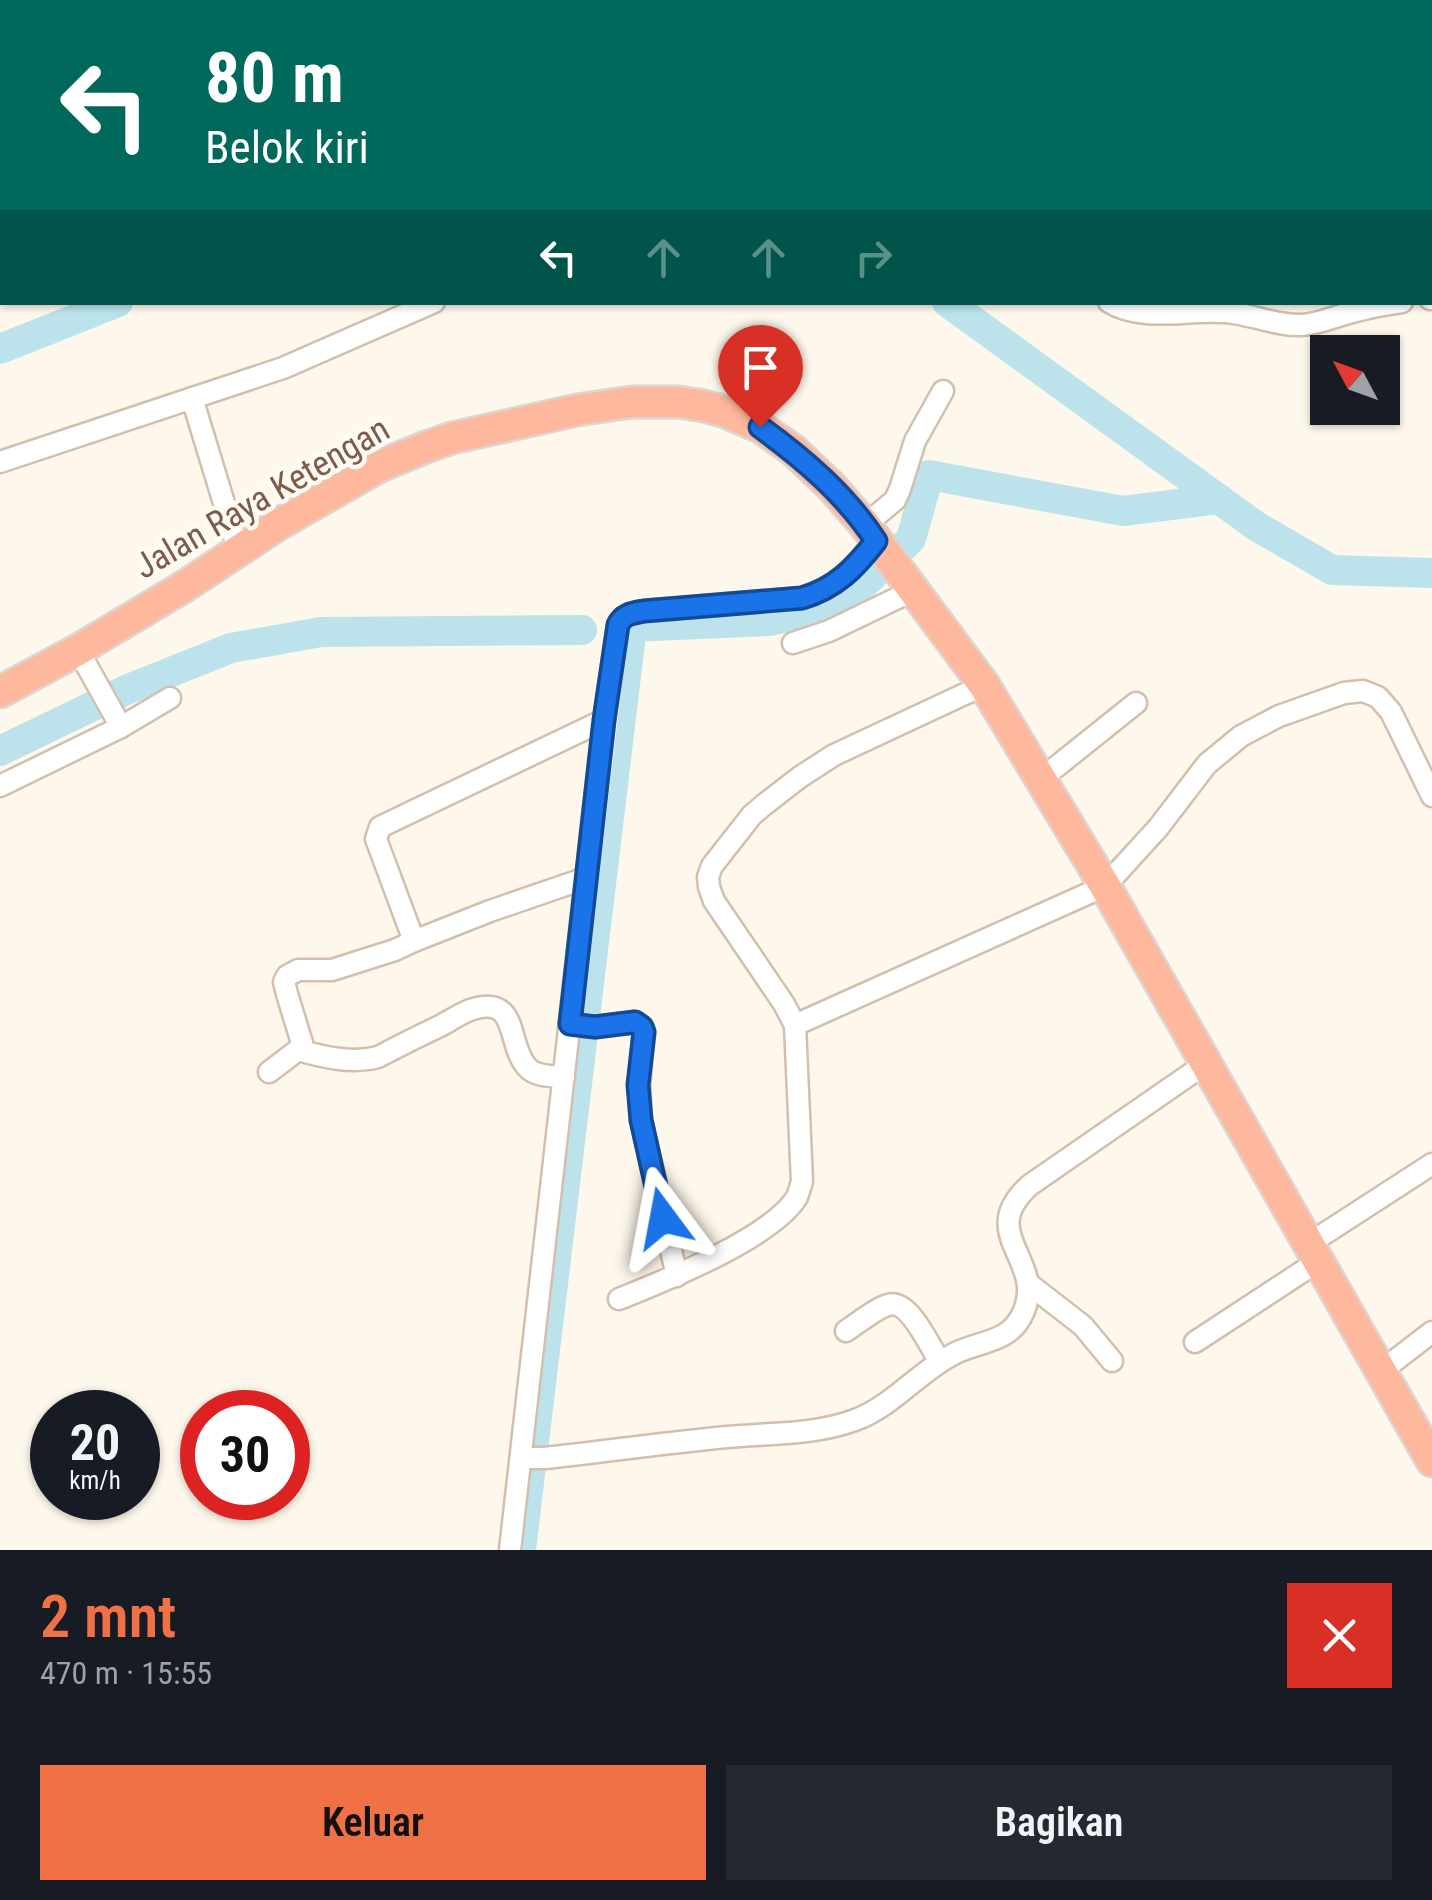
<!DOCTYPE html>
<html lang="id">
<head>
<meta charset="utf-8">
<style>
  body { margin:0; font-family:"Roboto Condensed",sans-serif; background:#242831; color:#f1f3f6; height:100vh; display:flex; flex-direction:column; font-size:38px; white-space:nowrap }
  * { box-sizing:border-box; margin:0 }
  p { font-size:32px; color:#9ea1a6 }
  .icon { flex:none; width:55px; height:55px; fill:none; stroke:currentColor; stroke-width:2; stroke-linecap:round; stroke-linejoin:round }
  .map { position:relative; height:1550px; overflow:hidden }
  .panel { display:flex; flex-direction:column; background:#171b24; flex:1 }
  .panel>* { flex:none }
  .hud { position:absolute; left:0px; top:0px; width:1432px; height:305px; box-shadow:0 2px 8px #0004; background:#00695c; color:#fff; overflow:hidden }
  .needle { width:65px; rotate:311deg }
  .controls { position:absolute; left:1310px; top:335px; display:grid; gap:20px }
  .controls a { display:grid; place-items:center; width:90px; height:90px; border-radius:0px; background:#171b24; box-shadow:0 2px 8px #0004; font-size:50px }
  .speed { position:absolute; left:30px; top:1390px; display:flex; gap:20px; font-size:50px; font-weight:700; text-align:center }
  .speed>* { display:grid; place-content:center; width:130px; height:130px; border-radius:50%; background:#171b24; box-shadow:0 2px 8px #0004; line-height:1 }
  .speed small { font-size:25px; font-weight:400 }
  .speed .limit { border:15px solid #d22; background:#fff; color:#111 }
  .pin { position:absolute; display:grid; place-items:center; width:85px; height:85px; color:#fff; margin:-102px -42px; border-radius:50% 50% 50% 0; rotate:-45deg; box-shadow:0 0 10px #0007 }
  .pin .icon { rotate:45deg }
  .me { position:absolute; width:110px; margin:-55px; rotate:347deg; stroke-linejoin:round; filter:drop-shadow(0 0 8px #0008) }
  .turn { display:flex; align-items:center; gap:35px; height:210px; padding:0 40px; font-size:45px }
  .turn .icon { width:130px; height:130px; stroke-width:2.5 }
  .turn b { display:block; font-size:70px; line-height:85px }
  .lanes { display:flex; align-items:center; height:95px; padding:0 40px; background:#0003; justify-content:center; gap:50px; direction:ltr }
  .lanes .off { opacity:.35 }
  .round { display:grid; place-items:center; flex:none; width:105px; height:105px; border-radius:0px; background:#242831 }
  .summary { display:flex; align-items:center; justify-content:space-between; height:170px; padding:0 40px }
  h1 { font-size:60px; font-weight:600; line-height:75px; color:#f17147 }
  .cta { display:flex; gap:20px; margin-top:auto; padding:20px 40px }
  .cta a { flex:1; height:115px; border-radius:0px; background:#f17147; color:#111; font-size:40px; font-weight:600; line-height:115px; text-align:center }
  .cta a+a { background:#242831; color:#f1f3f6 }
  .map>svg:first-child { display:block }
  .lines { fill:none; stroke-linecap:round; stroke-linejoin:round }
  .canal { stroke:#bce3eb; stroke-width:18 }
  .river { stroke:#bce3eb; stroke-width:30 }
  .minor-casing { stroke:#d3bfae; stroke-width:25 }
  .highway-casing { stroke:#ddd5d0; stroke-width:35 }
  .minor { stroke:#fff; stroke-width:20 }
  .highway { stroke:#fdb89d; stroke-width:30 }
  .route-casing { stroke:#114b97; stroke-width:25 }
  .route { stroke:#1a73e8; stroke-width:18 }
  .labels { text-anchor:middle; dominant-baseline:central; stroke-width:9; stroke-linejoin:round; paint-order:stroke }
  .street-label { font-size:35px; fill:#7d5d4a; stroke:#fffbf3 }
</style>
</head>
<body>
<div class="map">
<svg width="1432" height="1550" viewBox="0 0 1432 1550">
  <rect width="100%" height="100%" fill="#fef7eb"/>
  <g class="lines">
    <polyline class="canal" points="527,1550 638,626"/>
    <g class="river">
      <polyline points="947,302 1256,526 1332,570 1432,573"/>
      <polyline points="0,349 118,302"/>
      <polyline points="630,627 769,621 842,605 911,539 929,475 1123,511 1219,499"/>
      <polyline points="0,751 126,690 231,648 321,632 582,630"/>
    </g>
    <g class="minor-casing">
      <g id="minor">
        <polyline points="351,0 352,2"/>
        <polyline points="863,0 872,2"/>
        <polyline points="1151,0 1153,2"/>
        <polyline points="436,2 444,0"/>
        <polyline points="1003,2 1007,0"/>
        <polyline points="1430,82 1432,81"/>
        <polyline points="0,186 2,185"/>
        <polyline points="1430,299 1432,299"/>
        <path d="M1109,302C1146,324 1192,307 1233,313C1256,316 1279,326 1302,325C1320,324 1338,315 1356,311C1371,307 1387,304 1402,302"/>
        <polyline points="192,398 238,549"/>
        <polyline points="0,462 283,368 434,302"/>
        <polyline points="865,525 895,500 900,489 915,441 943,391"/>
        <polyline points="793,643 829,631 914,590"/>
        <polyline points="78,650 121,727"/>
        <polyline points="1041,779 1136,703"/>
        <polyline points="0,786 121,727 170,698"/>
        <polyline points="414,941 490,911 586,878"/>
        <polyline points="570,1025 595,1027 635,1022 642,1027 644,1033 639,1085 641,1120 677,1276"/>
        <polyline points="795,1025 1105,886 1158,828 1207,764 1241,736 1279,716 1344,693 1363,691 1378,697 1391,712 1432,796"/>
        <path d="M298,1050C323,1057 352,1064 378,1057C399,1046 421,1035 442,1025C451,1020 460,1014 470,1010C520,993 506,1044 527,1067C535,1077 553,1076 564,1077"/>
        <polyline points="269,1072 298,1050 302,1043 287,994 284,982 287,976 298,970 332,970 395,950 414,941 376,839 380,827 604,720"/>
        <polyline points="1307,1245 1432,1164"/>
        <polyline points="1029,1284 1083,1326 1112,1361"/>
        <path d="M619,1299C664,1281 772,1238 797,1197C799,1192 800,1187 802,1182L795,1025L784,1004L714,901L709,887L708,877L712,866L752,815L765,804L800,777L834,755L984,685"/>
        <path d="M846,1331C857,1324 876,1308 888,1305C909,1298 930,1347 940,1362"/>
        <polyline points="1195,1342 1317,1262"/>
        <polyline points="1380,1372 1432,1332"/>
        <path d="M521,1458H545C606,1451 667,1443 727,1437C769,1433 815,1435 855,1420C891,1407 917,1374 950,1356C974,1341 1006,1345 1021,1317C1051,1261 973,1236 1030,1185L1205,1064"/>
        <path d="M510,1550L604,720L618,625C623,614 633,613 644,611L802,598C836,588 855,568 875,541"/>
      </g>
    </g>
    <g class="highway-casing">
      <polyline id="highway" points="0,692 78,650 185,586 279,524 380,466 426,447 452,438 577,410 632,402 679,402 704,406 723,411 760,427 793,450 831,486 865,525 984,685 1105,886 1432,1461"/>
    </g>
    <use href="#minor" class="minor"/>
    <use href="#highway" class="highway"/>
  </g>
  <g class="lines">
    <g class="route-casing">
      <path id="route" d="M663,1218L641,1120L638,1085L644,1032L642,1027L635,1022L595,1027L570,1024L604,720L618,625C623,614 633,613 644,611L802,598C836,588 855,568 876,541C846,495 804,459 760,427"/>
    </g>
    <use href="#route" class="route"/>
  </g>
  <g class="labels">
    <g class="street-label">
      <text transform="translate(262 498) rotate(-30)">Jalan Raya Ketengan</text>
    </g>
  </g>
</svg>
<div class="controls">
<a><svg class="needle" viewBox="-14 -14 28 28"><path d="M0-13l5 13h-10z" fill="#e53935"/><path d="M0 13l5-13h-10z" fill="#9ea1a6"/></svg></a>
</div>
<div class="speed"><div>20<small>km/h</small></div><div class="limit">30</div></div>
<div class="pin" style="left:760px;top:427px;background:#d93025"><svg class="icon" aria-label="arrive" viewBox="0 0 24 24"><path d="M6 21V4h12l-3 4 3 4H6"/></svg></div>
<svg class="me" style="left:663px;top:1218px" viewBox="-20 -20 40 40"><path d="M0-17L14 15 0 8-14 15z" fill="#1a73e8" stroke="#fff" stroke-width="4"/></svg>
<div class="hud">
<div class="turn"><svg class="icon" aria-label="left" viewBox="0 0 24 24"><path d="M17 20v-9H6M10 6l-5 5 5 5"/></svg><div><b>80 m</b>Belok kiri</div></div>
<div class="lanes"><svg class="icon" aria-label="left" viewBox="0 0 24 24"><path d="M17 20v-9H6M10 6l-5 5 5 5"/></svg><svg class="icon off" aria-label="ahead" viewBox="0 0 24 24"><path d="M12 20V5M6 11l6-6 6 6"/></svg><svg class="icon off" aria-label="ahead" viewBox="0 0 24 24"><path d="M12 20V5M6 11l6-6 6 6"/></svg><svg class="icon off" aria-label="right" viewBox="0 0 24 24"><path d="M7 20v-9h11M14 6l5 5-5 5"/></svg></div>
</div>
</div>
<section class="panel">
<div class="summary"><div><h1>2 mnt</h1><p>470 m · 15:55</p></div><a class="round" style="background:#d93025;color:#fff"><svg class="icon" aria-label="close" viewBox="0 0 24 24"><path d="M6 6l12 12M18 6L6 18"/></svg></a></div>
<div class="cta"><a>Keluar</a><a>Bagikan</a></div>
</section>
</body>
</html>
